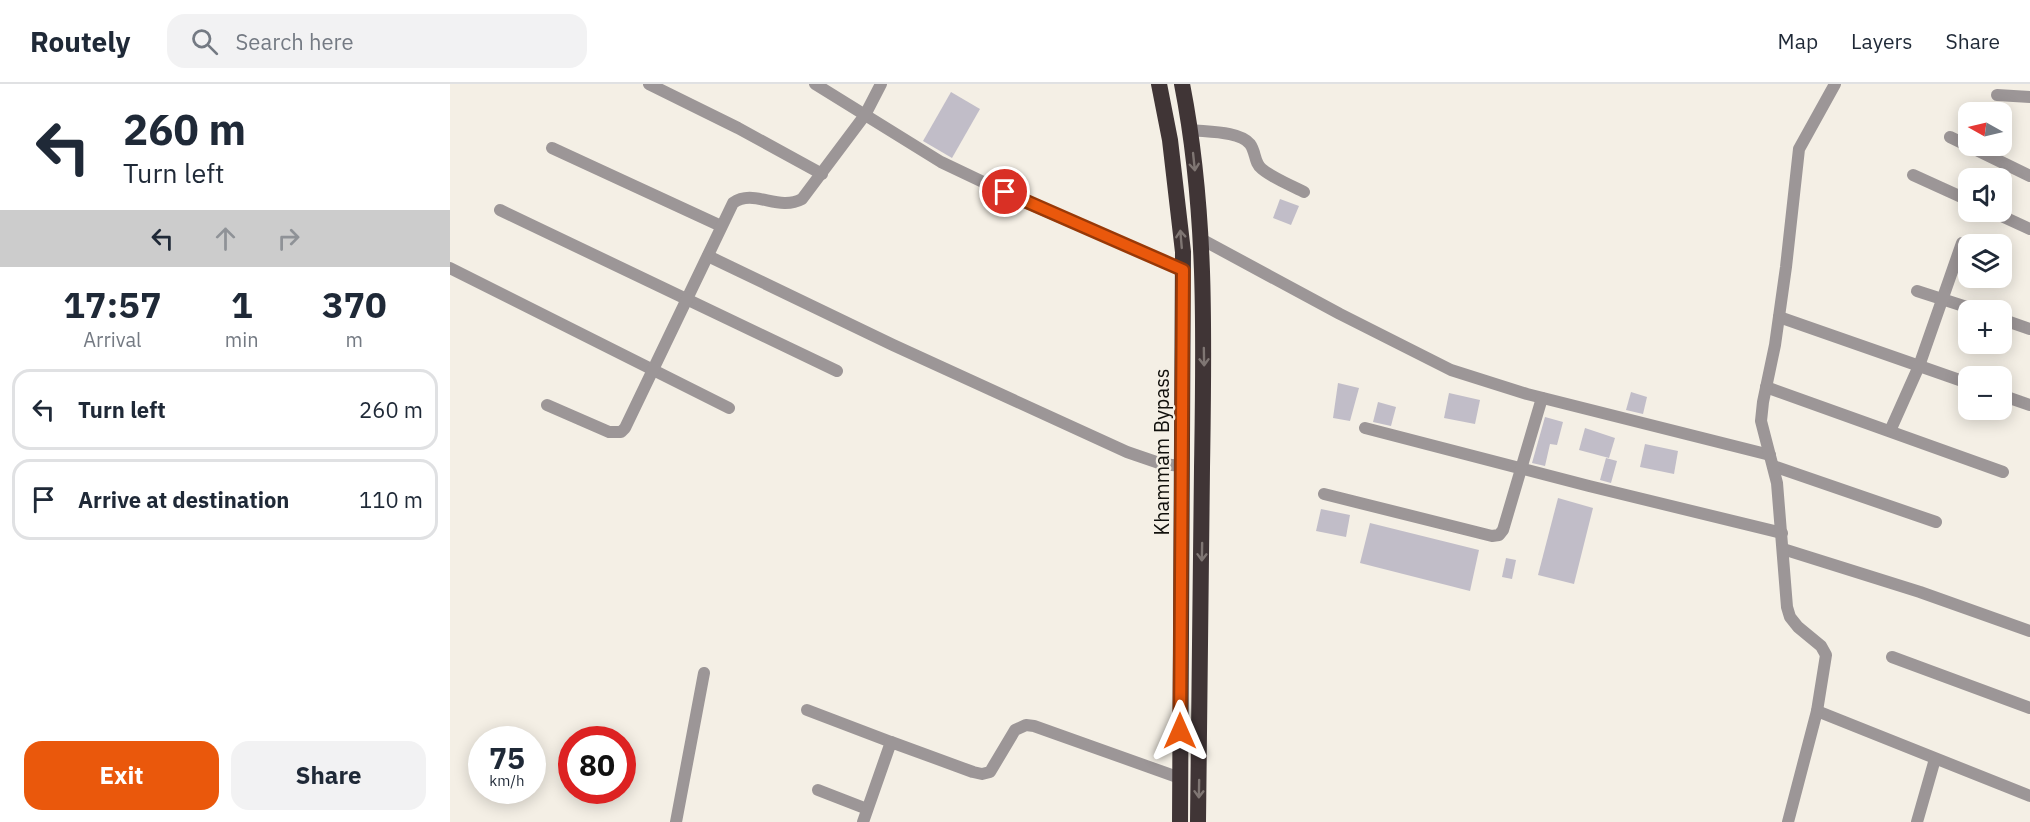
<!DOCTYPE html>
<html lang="en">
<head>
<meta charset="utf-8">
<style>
  body { margin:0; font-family:"IBM Plex Sans",sans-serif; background:#f2f2f3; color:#1f2937; height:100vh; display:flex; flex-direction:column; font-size:22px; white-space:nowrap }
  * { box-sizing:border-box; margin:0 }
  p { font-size:20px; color:#747a83 }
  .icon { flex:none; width:33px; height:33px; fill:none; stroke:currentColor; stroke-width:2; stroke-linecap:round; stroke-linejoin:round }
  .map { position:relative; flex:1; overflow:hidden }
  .panel { display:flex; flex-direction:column; background:#fff; width:450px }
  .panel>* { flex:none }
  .hud { background:#fff; color:#1f2937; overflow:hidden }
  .needle { width:39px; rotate:278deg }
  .fabs { position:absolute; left:1508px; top:18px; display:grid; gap:12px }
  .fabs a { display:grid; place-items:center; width:54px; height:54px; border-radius:12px; background:#fff; box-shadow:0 3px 15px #0003; font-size:30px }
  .speed { position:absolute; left:18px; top:642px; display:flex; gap:12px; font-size:30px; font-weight:700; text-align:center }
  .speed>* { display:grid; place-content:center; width:78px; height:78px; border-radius:50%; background:#fff; box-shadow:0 3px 15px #0003; line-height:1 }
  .speed small { font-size:15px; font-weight:400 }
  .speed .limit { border:9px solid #d22; background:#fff; color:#111 }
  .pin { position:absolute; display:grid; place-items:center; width:51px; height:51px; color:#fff; margin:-26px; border:3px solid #fff; border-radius:50%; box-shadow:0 2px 6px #0007 }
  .me { position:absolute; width:66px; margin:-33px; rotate:0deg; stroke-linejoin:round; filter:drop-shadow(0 0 4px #0008) }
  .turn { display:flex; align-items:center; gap:21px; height:126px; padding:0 24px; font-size:27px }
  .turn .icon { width:78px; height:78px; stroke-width:2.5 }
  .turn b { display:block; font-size:42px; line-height:51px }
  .lanes { display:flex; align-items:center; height:57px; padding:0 24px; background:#0003; justify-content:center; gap:30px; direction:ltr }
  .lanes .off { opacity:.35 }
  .eta { display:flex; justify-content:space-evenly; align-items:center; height:102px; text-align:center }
  .eta b { font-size:36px; font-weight:700; line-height:42px }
  .primary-button { display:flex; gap:12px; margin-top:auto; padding:12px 24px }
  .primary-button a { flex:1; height:69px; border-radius:18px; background:#ea580c; color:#fff; font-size:24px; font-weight:700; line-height:69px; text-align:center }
  .primary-button a+a { background:#f2f2f3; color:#1f2937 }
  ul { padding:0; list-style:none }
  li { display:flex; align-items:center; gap:18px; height:81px; margin:0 12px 9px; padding:0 12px; border:3px solid #e0e1e3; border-radius:18px }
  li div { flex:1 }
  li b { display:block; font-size:22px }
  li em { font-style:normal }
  header { display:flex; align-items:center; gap:36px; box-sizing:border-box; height:84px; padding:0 30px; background:#fff; border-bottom:2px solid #e0e1e3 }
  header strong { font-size:28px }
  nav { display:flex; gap:33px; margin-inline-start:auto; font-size:21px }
  .search { width:420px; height:54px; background:#f2f2f3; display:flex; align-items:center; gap:15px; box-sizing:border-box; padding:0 21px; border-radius:18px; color:#747a83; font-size:22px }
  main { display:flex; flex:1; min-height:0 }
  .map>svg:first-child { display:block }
  .building { fill:#c1bdc8 }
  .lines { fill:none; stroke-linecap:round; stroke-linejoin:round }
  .minor { stroke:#9c9697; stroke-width:12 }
  .highway { stroke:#403536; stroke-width:16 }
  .oneway { stroke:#7f7673 }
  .route-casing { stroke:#983908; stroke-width:15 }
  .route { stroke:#ea580c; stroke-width:10 }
  .labels { text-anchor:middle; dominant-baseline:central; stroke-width:4.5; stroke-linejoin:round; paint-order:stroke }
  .street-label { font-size:20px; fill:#11100c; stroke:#f4efe5 }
</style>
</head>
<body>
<header>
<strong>Routely</strong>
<div class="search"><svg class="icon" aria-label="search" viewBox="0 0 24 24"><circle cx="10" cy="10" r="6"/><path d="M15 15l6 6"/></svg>Search here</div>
<nav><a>Map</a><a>Layers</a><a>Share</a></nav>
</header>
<main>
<section class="panel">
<div class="hud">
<div class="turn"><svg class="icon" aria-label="left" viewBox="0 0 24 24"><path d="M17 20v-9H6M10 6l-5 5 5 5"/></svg><div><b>260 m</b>Turn left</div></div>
<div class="lanes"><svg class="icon" aria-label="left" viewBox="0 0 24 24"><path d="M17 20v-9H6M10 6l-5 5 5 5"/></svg><svg class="icon off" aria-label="ahead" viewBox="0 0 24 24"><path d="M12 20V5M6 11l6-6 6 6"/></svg><svg class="icon off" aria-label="right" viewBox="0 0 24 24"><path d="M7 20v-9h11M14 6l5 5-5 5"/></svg></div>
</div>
<div class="eta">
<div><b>17:57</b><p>Arrival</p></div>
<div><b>1</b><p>min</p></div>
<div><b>370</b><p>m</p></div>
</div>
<ul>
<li><svg class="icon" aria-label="left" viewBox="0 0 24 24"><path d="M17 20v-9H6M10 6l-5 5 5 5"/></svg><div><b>Turn left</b></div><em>260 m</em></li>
<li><svg class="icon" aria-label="arrive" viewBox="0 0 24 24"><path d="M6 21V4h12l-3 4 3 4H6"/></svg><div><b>Arrive at destination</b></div><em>110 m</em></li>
</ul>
<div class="primary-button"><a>Exit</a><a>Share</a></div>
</section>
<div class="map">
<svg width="1580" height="738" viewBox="0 0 1580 738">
  <rect width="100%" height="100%" fill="#f4efe5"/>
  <g class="building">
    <polygon points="501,8 530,25 502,74 473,57"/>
    <polygon points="830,115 849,122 841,141 823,134"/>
    <polygon points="888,299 909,304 900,337 883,334"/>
    <polygon points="1181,308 1197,313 1193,330 1176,326"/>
    <polygon points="999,309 1030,316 1025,340 994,334"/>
    <polygon points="928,318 946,323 941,342 923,338"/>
    <polygon points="1095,333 1113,338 1107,361 1100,360 1095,382 1082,379"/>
    <polygon points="1135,344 1165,354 1159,374 1129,366"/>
    <polygon points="1195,360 1228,367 1224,390 1190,383"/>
    <polygon points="1156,374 1167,377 1161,399 1150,396"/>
    <polygon points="1108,414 1143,424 1124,500 1088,491"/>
    <polygon points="871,425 900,431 896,453 866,447"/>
    <polygon points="920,439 1029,466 1020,507 910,479"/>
    <polygon points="1056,474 1066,476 1062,495 1052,493"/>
  </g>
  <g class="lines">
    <g class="minor">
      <polyline points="199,0 288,44 372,90"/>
      <polyline points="365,0 491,78 577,119 733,186"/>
      <polyline points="1547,11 1580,13"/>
      <path d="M741,46C756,48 790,47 800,60C806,68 804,79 812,85C824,95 841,101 854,108"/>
      <polyline points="1500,53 1580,92"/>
      <polyline points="102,64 271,142"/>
      <polyline points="1463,91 1518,116"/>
      <polyline points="50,126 387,287"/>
      <polyline points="1543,128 1580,145"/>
      <polyline points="751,155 890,230 1001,286 1077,310 1320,371"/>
      <polyline points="258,172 443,261 677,368 712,380 732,382"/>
      <polyline points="0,184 279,324"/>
      <polyline points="1467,207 1526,226"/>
      <polyline points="1329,233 1518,299"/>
      <polyline points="1551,235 1580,245"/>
      <polyline points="1316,303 1553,388"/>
      <polyline points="1551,311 1580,321"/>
      <path d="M97,321L159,348H171L175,344L283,119C304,104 328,128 352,115L415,31L431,0"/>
      <polyline points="915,344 1139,402 1332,449"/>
      <polyline points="1440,347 1469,282 1512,159"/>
      <polyline points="1323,382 1486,438"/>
      <polyline points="874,410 1042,452 1049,451 1053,446 1092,314"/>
      <polyline points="1333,465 1470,508 1580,547"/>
      <polyline points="1442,573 1580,624"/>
      <polyline points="357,626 441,658"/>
      <polyline points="1367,627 1580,712"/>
      <polyline points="368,706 417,725"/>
      <polyline points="226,738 254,589"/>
      <polyline points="413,738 441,658 523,688 532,690 540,688 565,646 576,641 584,642 730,694"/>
      <polyline points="1338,738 1367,627 1376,571 1371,562 1348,543 1340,533 1337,523 1327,399 1311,337 1313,318 1325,261 1336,183 1349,65 1385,0"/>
      <polyline points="1467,738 1485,675"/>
    </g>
    <g class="highway">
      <polyline points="709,0 720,56 733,168 730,738"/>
      <path d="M732,0C757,127 754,255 752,384C751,502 750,620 748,738"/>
    </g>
  </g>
  <defs><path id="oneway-shaft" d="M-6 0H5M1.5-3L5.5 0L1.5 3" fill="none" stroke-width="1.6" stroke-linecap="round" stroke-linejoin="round" transform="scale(1.5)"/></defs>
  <g class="oneway">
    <use href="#oneway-shaft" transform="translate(744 78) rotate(84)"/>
    <use href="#oneway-shaft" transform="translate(731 155) rotate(-95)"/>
    <use href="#oneway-shaft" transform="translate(754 273) rotate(89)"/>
    <use href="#oneway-shaft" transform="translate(752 468) rotate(91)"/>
    <use href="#oneway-shaft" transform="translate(749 705) rotate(91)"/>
  </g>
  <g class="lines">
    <g class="route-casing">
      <polyline id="route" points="555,108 733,186 730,647"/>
    </g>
    <use href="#route" class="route"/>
  </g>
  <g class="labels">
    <g class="street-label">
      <text transform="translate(711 368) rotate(-90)">Khammam Bypass</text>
    </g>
  </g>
</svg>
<div class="fabs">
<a><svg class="needle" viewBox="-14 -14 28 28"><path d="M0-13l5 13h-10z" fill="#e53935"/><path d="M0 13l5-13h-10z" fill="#747a83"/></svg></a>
<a><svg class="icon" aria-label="sound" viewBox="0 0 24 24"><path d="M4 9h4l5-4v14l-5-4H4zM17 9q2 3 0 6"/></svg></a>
<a><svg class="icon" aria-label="layers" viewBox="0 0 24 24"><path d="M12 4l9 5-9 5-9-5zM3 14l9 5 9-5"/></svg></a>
<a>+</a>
<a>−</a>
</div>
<div class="speed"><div>75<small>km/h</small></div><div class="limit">80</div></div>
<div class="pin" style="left:555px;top:108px;background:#d93025"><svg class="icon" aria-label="arrive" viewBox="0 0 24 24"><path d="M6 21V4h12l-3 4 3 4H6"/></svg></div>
<svg class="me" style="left:730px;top:647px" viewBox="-20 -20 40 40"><path d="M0-17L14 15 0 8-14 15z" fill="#ea580c" stroke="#fff" stroke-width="4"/></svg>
</div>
</main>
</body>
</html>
